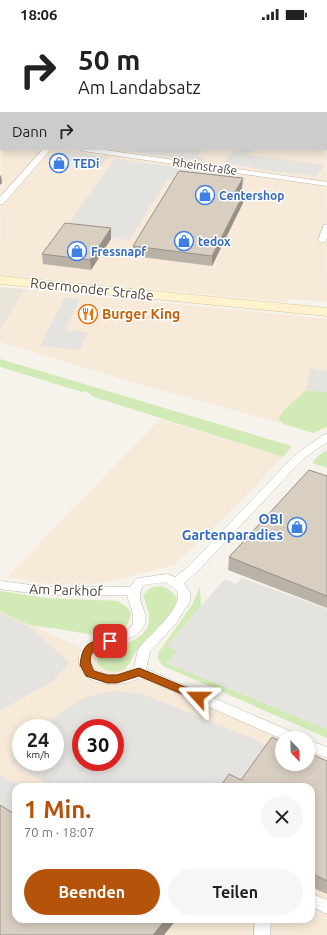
<!DOCTYPE html>
<html lang="de">
<head>
<meta charset="utf-8">
<style>
  body { margin:0; font-family:Ubuntu,sans-serif; background:#f6f6f6; color:#222; height:100vh; display:flex; flex-direction:column; font-size:15px; white-space:nowrap }
  * { box-sizing:border-box; margin:0 }
  p { font-size:13px; color:#767676 }
  .icon { flex:none; width:22px; height:22px; fill:none; stroke:currentColor; stroke-width:2; stroke-linecap:round; stroke-linejoin:round }
  .map { position:relative; flex:1; overflow:hidden }
  .details { position:absolute; left:12px; top:755px; width:303px; height:140px; display:flex; flex-direction:column; background:#fff; border-radius:12px; box-shadow:0 2px 10px #0003 }
  .details>* { flex:none }
  .top-card { position:absolute; left:0px; top:0px; width:327px; height:122px; box-shadow:0 2px 10px #0003; background:#fff; color:#222; overflow:hidden }
  .needle { width:26px; rotate:157deg }
  .buttons { position:absolute; left:275px; top:703px; display:grid; gap:8px }
  .buttons a { display:grid; place-items:center; width:40px; height:40px; border-radius:50%; background:#fff; box-shadow:0 2px 10px #0003; font-size:20px }
  .speed { position:absolute; left:12px; top:691px; display:flex; gap:8px; font-size:20px; font-weight:700; text-align:center }
  .speed>* { display:grid; place-content:center; width:52px; height:52px; border-radius:50%; background:#fff; box-shadow:0 2px 10px #0003; line-height:1 }
  .speed small { font-size:10px; font-weight:400 }
  .speed .limit { border:6px solid #d22; background:#fff; color:#111 }
  .pin { position:absolute; display:grid; place-items:center; width:34px; height:34px; color:#fff; margin:-17px; border-radius:8px; box-shadow:0 2px 6px #0006 }
  .me { position:absolute; width:44px; margin:-22px; rotate:294deg; stroke-linejoin:round; filter:drop-shadow(0 0 3px #0008) }
  .turn { display:flex; align-items:center; gap:14px; height:84px; padding:0 12px; font-size:18px }
  .turn .icon { width:52px; height:52px; stroke-width:2.5 }
  .turn b { display:block; font-size:28px; line-height:34px }
  .then { display:flex; align-items:center; height:38px; padding:0 12px; background:#0003; gap:8px; font-size:15px }
  .round { display:grid; place-items:center; flex:none; width:42px; height:42px; border-radius:21px; background:#f6f6f6 }
  .headline { display:flex; align-items:center; justify-content:space-between; height:68px; padding:0 12px }
  h1 { font-size:24px; font-weight:700; line-height:30px; color:#b45309 }
  .button { display:flex; gap:8px; margin-top:auto; padding:8px 12px }
  .button a { flex:1; height:46px; border-radius:24px; background:#b45309; color:#fff; font-size:16px; font-weight:700; line-height:46px; text-align:center }
  .button a+a { background:#f6f6f6; color:#222 }
  .status { display:flex; justify-content:space-between; align-items:center; height:28px; padding:0 20px; background:#fff; direction:ltr }
  .status svg { height:11px; fill:currentColor }
  .map>svg:first-child { display:block }
  .residential { fill:#eae5da }
  .commercial { fill:#f7ead8; fill-rule:evenodd }
  .green { fill:#d2eab5 }
  .parking { fill:#e5e3e0; fill-rule:evenodd }
  .lines { fill:none; stroke-linecap:round; stroke-linejoin:round }
  .minor-casing { stroke:#c2bbae; stroke-width:1 }
  .secondary-casing { stroke:#d6c79b; stroke-width:1 }
  .minor { fill:#fff; fill-rule:evenodd }
  .secondary { fill:#fff3cd; fill-rule:evenodd }
  .wall { fill:#bab2a6 }
  .shaded-wall { fill:#979187 }
  .building { fill:#d8cfc1; stroke:#979187 }
  .route { fill:#b45309; stroke:#753606 }
  .labels { text-anchor:middle; dominant-baseline:central; stroke-width:3; stroke-linejoin:round; paint-order:stroke }
  .far-shop-label { font-size:12px; font-weight:bold; fill:#366cbe; stroke:#fff; text-anchor:start }
  .far-street-label { font-size:12px; fill:#4b4439; stroke:#fff }
  .street-label { font-size:14px; fill:#4b4439; stroke:#fff }
  .food-label { font-size:14px; font-weight:bold; fill:#c56008; stroke:#fff; text-anchor:start }
  .shop-label { font-size:14px; font-weight:bold; fill:#366cbe; stroke:#fff; text-anchor:end }
</style>
</head>
<body>
<div class="status"><b>18:06</b><svg viewBox="0 0 49 12"><path d="M0 12V9h3v3zM5 12V6h3v6zM10 12V3h3v9zM15 12V0h3v12zM26 1h20v11H26zM47 4h2v5h-2z"/></svg></div>
<div class="map">
<svg width="327" height="907" viewBox="0 0 327 907">
  <rect width="100%" height="100%" fill="#f6f3ec"/>
  <g class="residential">
    <polygon points="0,0 183,0 1,1 0,79"/>
    <polygon points="0,259 25,261 0,303"/>
  </g>
  <g class="commercial">
    <polygon points="326,18 327,274 288,271 287,274 0,247 1,78 1,121 326,121"/>
    <polygon points="25,261 327,291 327,383 303,401 135,355 0,314 0,303"/>
    <polygon points="160,391 283,429 235,479 174,537 103,555 80,557 48,556 7,549"/>
    <path d="M0,583L282,711V736H308V723L327,732V907H0ZM21,700H55V734H21ZM81,700H115V734H81ZM16,759H311V891H16Z"/>
  </g>
  <g class="green">
    <polygon points="0,331 292,418 283,429 94,369 86,363 82,364 0,339"/>
    <polygon points="306,362 327,364 327,399 313,405 284,396 278,391 284,382"/>
    <polygon points="327,422 327,440 312,435 317,429"/>
    <path d="M160,558C168,560 173,563 177,571C176,584 146,612 137,622C132,628 131,636 125,640C116,647 103,643 97,635L98,627L102,624C118,617 151,613 149,589C149,582 145,575 143,567L152,559Z"/>
    <polygon points="200,559 201,578 167,618 178,622 167,635 327,701 327,710 163,638 158,631 158,625 192,577"/>
    <path d="M0,563L46,570L118,573L127,579L131,586C126,619 81,604 59,601C50,599 40,600 31,597C21,594 10,588 0,583Z"/>
  </g>
  <g class="parking">
    <polygon points="110,121 203,121 198,128 207,134"/>
    <polygon points="235,121 252,121 248,127 324,137 317,148 283,144 282,145 223,135"/>
    <polygon points="65,123 108,129 102,137 48,131 53,126"/>
    <polygon points="114,131 170,138 246,150 242,160 168,151 129,212 63,204"/>
    <polygon points="65,269 80,271 65,302 88,304 80,322 40,318"/>
    <polygon points="310,340 327,342 327,364 306,362"/>
    <polygon points="242,550 327,581 327,701 167,635 177,623 167,618 201,578 225,551 236,556"/>
    <polygon points="0,584 30,599 70,635 53,653 0,683"/>
    <path d="M114,663L143,666L256,712L271,722L245,759H52L10,733L21,723V734H55V700H45L59,686L86,669ZM81,700H115V734H81Z"/>
    <polygon points="0,747 21,759 16,759 16,799 0,789"/>
  </g>
  <g class="lines">
    <g class="minor-casing">
      <g id="minor">
        <polygon points="282,0 289,0 290,1 283,1"/>
        <polygon points="0,10 1,10 0,15"/>
        <rect x="0" y="24" width="1" height="4"/>
        <rect x="0" y="106" width="1" height="5"/>
        <polygon points="43,121 51,121 3,176 0,176 0,169"/>
        <polygon points="79,121 98,121 327,154 327,158 83,123"/>
        <polygon points="324,197 327,197 327,210 325,214 322,215 318,212"/>
        <path d="M327,406V414L303,431L196,545L184,555L190,565V573L177,594L150,624L146,641L297,706L299,710H282V711L141,649C131,655 118,657 107,656C100,655 90,653 85,647C80,642 78,636 79,630C81,602 121,615 133,596V586L127,567H47L0,561V553L47,559H130L136,551L140,550L167,546L175,549L188,539L295,427L323,407ZM165,554C169,557 175,559 177,564C184,580 149,607 140,619C136,626 136,633 134,640C118,655 75,643 96,622L135,608C161,586 129,577 144,557Z"/>
        <polygon points="308,712 327,719 327,730 308,723"/>
        <polygon points="311,865 327,872 327,886 311,878"/>
        <polygon points="255,891 271,891 270,907 254,907"/>
      </g>
    </g>
    <g class="secondary-casing">
      <polygon id="secondary" points="0,248 327,280 327,288 0,256"/>
    </g>
    <use href="#minor" class="minor"/>
    <use href="#secondary" class="secondary"/>
  </g>
  <g class="wall">
    <polygon points="242,160 240,164 243,175 212,238 133,228 133,218"/>
    <polygon points="111,211 91,242 43,236 42,226"/>
    <polygon points="327,448 327,580 228,542 229,529"/>
    <polygon points="327,733 327,866 311,859 311,759 241,752"/>
  </g>
  <g class="shaded-wall">
    <polygon points="1,147 2,155 0,157 0,148"/>
    <polygon points="243,150 242,160 235,174 235,164"/>
    <polygon points="244,165 243,175 212,238 212,228"/>
    <polygon points="111,200 111,211 91,242 90,232"/>
    <polygon points="166,891 177,891 164,907 153,907"/>
  </g>
  <g class="building">
    <polygon points="179,143 243,150 235,164 244,165 212,228 133,218"/>
    <polygon points="65,195 111,200 90,232 42,226"/>
    <polygon points="309,442 327,448 327,568 229,529"/>
    <polygon points="272,709 282,714 282,736 308,736 308,725 327,733 327,853 311,845 311,759 220,759 229,746 241,752"/>
    <polygon points="0,777 16,787 16,891 166,891 153,907 0,907"/>
  </g>
  <path class="route" d="M110,609L114,610L115,613L114,615C98,620 83,623 94,643L107,647H117L139,640L202,666L204,669L202,671H194L139,648L117,655H107L86,648L80,637C83,613 89,615 110,609Z"/>
  <defs>
    <g id="shop-ring" transform="scale(1)"><circle r="9.5" fill="#fff" stroke="#3f7fe0" stroke-width="1.5"/><path d="M-5-2.5h2.3a2.7 3.5 0 0 1 5.4 0H5L5.5 6h-11ZM-1.5-2.5h3a1.5 2.3 0 0 0-3 0Z" fill="#3f7fe0"/></g>
    <g id="restaurant-ring" transform="scale(1)"><circle r="9.5" fill="#fff" stroke="#e8710a" stroke-width="1.5"/><path d="M-5-6h1v4h1v-4h1v4h1v-4h1v5L-1.5 .5V6h-2V.5L-5-1ZM5-6V6H3V1.5H1.5Q1.5-4 5-6Z" fill="#e8710a"/></g>
  </defs>
  <g fill-rule="evenodd">
    <use href="#shop-ring" x="59" y="135"/>
    <use href="#shop-ring" x="205" y="167"/>
    <use href="#shop-ring" x="184" y="213"/>
    <use href="#shop-ring" x="77" y="223"/>
    <use href="#restaurant-ring" x="88" y="286"/>
    <use href="#shop-ring" x="297" y="499"/>
  </g>
  <g class="labels">
    <g class="far-shop-label">
      <text x="73" y="135">TEDi</text>
      <text x="219" y="167">Centershop</text>
      <text x="198" y="213">tedox</text>
      <text x="91" y="223">Fressnapf</text>
    </g>
    <g class="far-street-label">
      <text transform="translate(205 138) rotate(8)">Rheinstraße</text>
    </g>
    <g class="street-label">
      <text transform="translate(92 261) rotate(6)">Roermonder Straße</text>
      <text transform="translate(66 562) rotate(2)">Am Parkhof</text>
    </g>
    <g class="food-label">
      <text x="102" y="286">Burger King</text>
    </g>
    <g class="shop-label">
      <text x="283" y="491">OBI<tspan x="283" dy="16">Gartenparadies</tspan></text>
    </g>
  </g>
</svg>
<div class="buttons">
<a><svg class="needle" viewBox="-14 -14 28 28"><path d="M0-13l5 13h-10z" fill="#e53935"/><path d="M0 13l5-13h-10z" fill="#767676"/></svg></a>
</div>
<div class="speed"><div>24<small>km/h</small></div><div class="limit">30</div></div>
<div class="pin" style="left:110px;top:613px;background:#d93025"><svg class="icon" aria-label="arrive" viewBox="0 0 24 24"><path d="M6 21V4h12l-3 4 3 4H6"/></svg></div>
<svg class="me" style="left:198px;top:669px" viewBox="-20 -20 40 40"><path d="M0-17L14 15 0 8-14 15z" fill="#b45309" stroke="#fff" stroke-width="4"/></svg>
<div class="top-card">
<div class="turn"><svg class="icon" aria-label="right" viewBox="0 0 24 24"><path d="M7 20v-9h11M14 6l5 5-5 5"/></svg><div><b>50 m</b>Am Landabsatz</div></div>
<div class="then">Dann<svg class="icon" aria-label="right" viewBox="0 0 24 24"><path d="M7 20v-9h11M14 6l5 5-5 5"/></svg></div>
</div>
<section class="details">
<div class="headline"><div><h1>1 Min.</h1><p>70 m · 18:07</p></div><a class="round"><svg class="icon" aria-label="close" viewBox="0 0 24 24"><path d="M6 6l12 12M18 6L6 18"/></svg></a></div>
<div class="button"><a>Beenden</a><a>Teilen</a></div>
</section>
</div>
</body>
</html>
